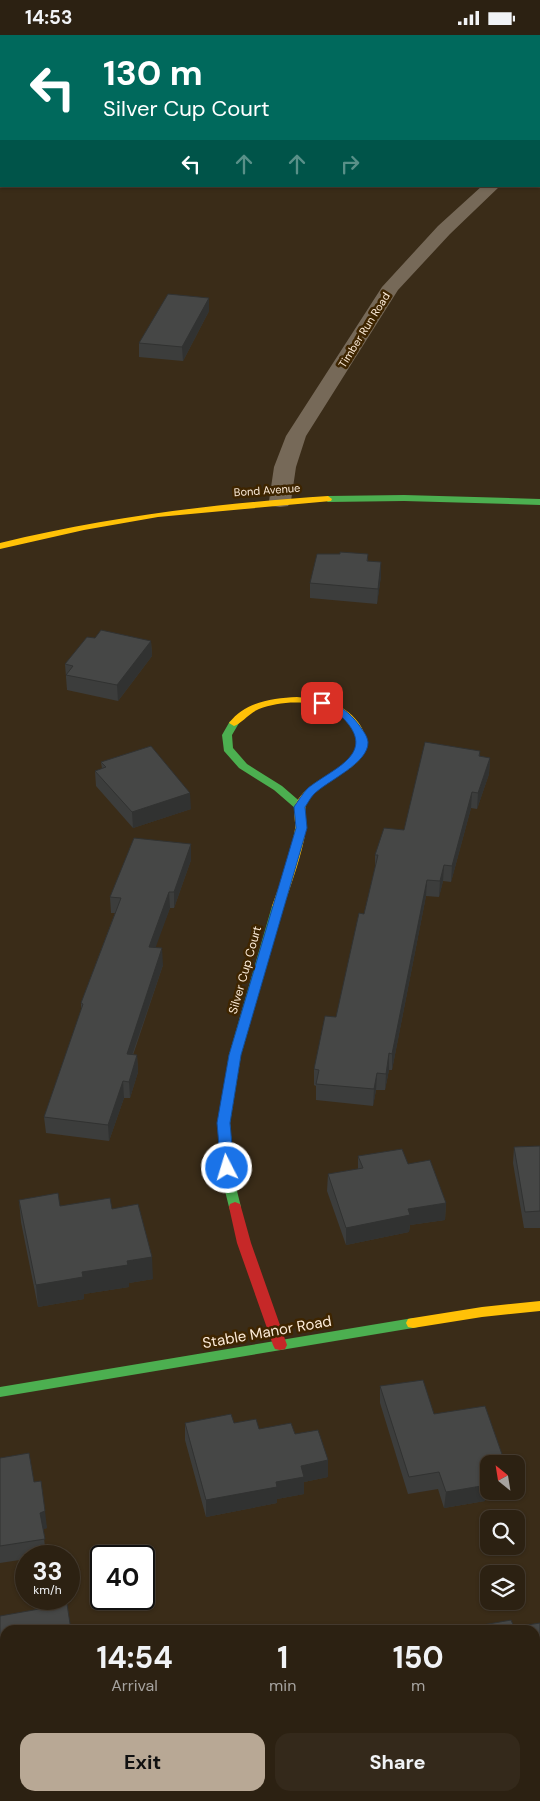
<!DOCTYPE html>
<html lang="en">
<head>
<meta charset="utf-8">
<style>
  body { margin:0; font-family:"DM Sans",sans-serif; background:#34291b; color:#f1f3f6; height:100vh; display:flex; flex-direction:column; font-size:19px; white-space:nowrap }
  * { box-sizing:border-box; margin:0 }
  p { font-size:16px; color:#a6a39f }
  .icon { flex:none; width:28px; height:28px; fill:none; stroke:currentColor; stroke-width:2; stroke-linecap:round; stroke-linejoin:round }
  .map { position:relative; flex:1; overflow:hidden }
  .drawer { position:absolute; left:0px; top:1590px; width:540px; height:176px; display:flex; flex-direction:column; background:#2c2112; border-radius:15px 15px 0 0; box-shadow:0 1px 4px #0004,0 0 0 1px #483e32 }
  .drawer>* { flex:none }
  .top-card { position:absolute; left:0px; top:0px; width:540px; height:152px; box-shadow:0 1px 4px #0004,0 0 0 1px #483e32; background:#00695c; color:#fff; overflow:hidden }
  .needle { width:32px; rotate:330deg }
  .tools { position:absolute; left:480px; top:1420px; display:grid; gap:10px }
  .tools a { display:grid; place-items:center; width:45px; height:45px; border-radius:10px; background:#2c2112; box-shadow:0 1px 4px #0004,0 0 0 1px #483e32; font-size:25px }
  .speed { position:absolute; left:15px; top:1510px; display:flex; gap:10px; font-size:25px; font-weight:700; text-align:center }
  .speed>* { display:grid; place-content:center; width:65px; height:65px; border-radius:50%; background:#2c2112; box-shadow:0 1px 4px #0004,0 0 0 1px #483e32; line-height:1 }
  .speed small { font-size:12px; font-weight:400 }
  .speed .limit { border:2px solid #111; border-radius:8px; background:#fff; color:#111 }
  .pin { position:absolute; display:grid; place-items:center; width:42px; height:42px; color:#fff; margin:-21px; border-radius:10px; box-shadow:0 2px 8px #0006 }
  .me { position:absolute; width:55px; margin:-28px; rotate:355deg; stroke-linejoin:round; filter:drop-shadow(0 0 4px #0008) }
  .turn { display:flex; align-items:center; gap:18px; height:105px; padding:0 20px; font-size:22px }
  .turn .icon { width:65px; height:65px; stroke-width:2.5 }
  .turn b { display:block; font-size:35px; line-height:42px }
  .lanes { display:flex; align-items:center; height:48px; padding:0 20px; background:#0003; justify-content:center; gap:25px; direction:ltr }
  .lanes .off { opacity:.35 }
  .eta { display:flex; justify-content:space-evenly; align-items:center; height:85px; text-align:center }
  .eta b { font-size:30px; font-weight:700; line-height:35px }
  .primary-button { display:flex; gap:10px; margin-top:auto; padding:10px 20px }
  .primary-button a { flex:1; height:58px; border-radius:15px; background:#b8a895; color:#111; font-size:20px; font-weight:700; line-height:58px; text-align:center }
  .primary-button a+a { background:#34291b; color:#f1f3f6 }
  .status { display:flex; justify-content:space-between; align-items:center; height:35px; padding:0 25px; background:#2c2112; direction:ltr }
  .status svg { height:14px; fill:currentColor }
  .map>svg:first-child { display:block }
  .lines { fill:none; stroke-linecap:round; stroke-linejoin:round }
  .street { fill:#766958; fill-rule:evenodd }
  .fast { fill:#4caf50; fill-rule:evenodd }
  .slow { fill:#ffc107; fill-rule:evenodd }
  .jam { fill:#c62828; fill-rule:evenodd }
  .wall { fill:#3c3d3c }
  .shaded-wall { fill:#313231 }
  .building { fill:#464746; stroke:#313231 }
  .route { fill:#1a73e8; stroke:#114b97 }
  .labels { text-anchor:middle; dominant-baseline:central; stroke-width:5; stroke-linejoin:round; paint-order:stroke }
  .far-street-label { font-size:11px; fill:#fcebd8; stroke:#3e2500 }
  .street-label { font-size:12px; fill:#fcebd8; stroke:#3e2500 }
  .near-street-label { font-size:15px; fill:#fcebd8; stroke:#3e2500 }
</style>
</head>
<body>
<div class="status"><b>14:53</b><svg viewBox="0 0 49 12"><path d="M0 12V9h3v3zM5 12V6h3v6zM10 12V3h3v9zM15 12V0h3v12zM26 1h20v11H26zM47 4h2v5h-2z"/></svg></div>
<div class="map">
<svg width="540" height="1766" viewBox="0 0 540 1766">
  <rect width="100%" height="100%" fill="#3a2c18"/>
  <g class="lines">
    <polygon class="street" points="482,151 500,151 450,199 398,255 306,401 296,432 291,466 288,471 280,472 272,471 269,466 274,432 286,401 382,252 438,191"/>
    <g class="fast">
      <polygon points="404,460 540,464 540,470 404,466 328,467 324,464 328,461"/>
      <polygon points="234,685 239,688 232,700 233,713 247,729 282,751 304,770 305,772 304,774 296,774 274,755 239,733 224,716 222,700 230,686"/>
      <polygon points="278,868 284,871 241,1020 230,1088 235,1148 241,1172 240,1175 230,1175 229,1172 223,1148 218,1088 229,1020 272,871"/>
      <polygon points="413,1283 418,1284 420,1288 418,1292 413,1293 0,1362 0,1352"/>
    </g>
    <g class="slow">
      <path d="M328,461L332,464L331,466L158,482L84,495L0,514V508C111,481 214,469 328,461Z"/>
      <path d="M297,662C321,664 343,667 358,687C390,732 322,738 307,768C303,776 307,785 306,794C302,820 292,846 284,871L278,874L272,871C281,846 291,820 295,794C296,785 292,776 296,768C309,744 340,740 354,719C359,711 357,702 352,694C334,664 288,663 259,674C249,678 241,689 234,691L229,688C245,667 272,663 297,662Z"/>
      <polygon points="540,1266 540,1276 482,1282 413,1293 408,1292 406,1288 408,1284 413,1283 482,1272"/>
    </g>
    <polygon class="jam" points="235,1167 240,1169 241,1172 251,1208 287,1310 285,1314 280,1315 275,1314 273,1310 237,1208 229,1172 230,1169"/>
  </g>
  <g class="wall">
    <polygon points="209,276 183,326 139,322 139,308"/>
    <polygon points="368,519 368,526 381,541 377,569 310,563 310,548"/>
    <polygon points="95,603 151,606 152,621 118,666 67,655 65,629"/>
    <polygon points="480,716 480,721 490,723 489,739 477,774 471,773 451,847 443,846 439,862 426,861 392,1035 389,1035 385,1055 376,1055 373,1071 316,1065 316,1051 314,1050 314,1034 336,982 364,879 375,833 375,820 404,795"/>
    <polygon points="101,727 191,774 133,793 96,751 95,736 102,734"/>
    <polygon points="191,825 174,873 170,873 155,912 163,930 133,1020 137,1020 138,1037 130,1063 124,1063 109,1106 46,1098 44,1082 81,976 81,968 115,878 111,878 110,862"/>
    <polygon points="540,1111 540,1193 524,1193 513,1128 514,1112"/>
    <polygon points="358,1121 408,1129 446,1168 445,1185 410,1190 409,1197 346,1210 327,1156 328,1139 358,1134"/>
    <polygon points="19,1165 60,1171 112,1174 153,1244 129,1248 129,1252 84,1259 84,1264 38,1272 21,1187"/>
    <polygon points="380,1351 434,1379 504,1425 504,1429 489,1429 489,1444 485,1445 487,1450 485,1466 444,1473 438,1454 408,1459 380,1368"/>
    <polygon points="185,1388 259,1394 295,1399 328,1425 328,1442 304,1447 304,1459 277,1464 277,1468 206,1482 185,1405"/>
    <polygon points="0,1423 34,1447 47,1493 43,1494 46,1521 26,1521 26,1524 0,1528"/>
    <polygon points="540,1588 540,1701 535,1702 535,1595 514,1592"/>
    <polygon points="229,1761 340,1761 331,1766 316,1766 314,1764 310,1766 232,1766"/>
  </g>
  <g class="shaded-wall">
    <polygon points="209,263 209,276 183,326 182,312"/>
    <polygon points="381,527 381,541 377,569 378,554"/>
    <polygon points="151,606 152,621 118,666 117,650"/>
    <polygon points="490,723 489,739 477,774 478,758"/>
    <polygon points="472,757 471,773 451,847 452,831"/>
    <polygon points="190,758 191,774 133,793 132,777"/>
    <polygon points="191,809 191,825 174,873 174,857"/>
    <polygon points="444,830 443,846 439,862 440,846"/>
    <polygon points="427,845 426,861 392,1035 392,1019"/>
    <polygon points="169,857 170,873 150,928 149,912"/>
    <polygon points="162,913 163,930 127,1035 127,1019"/>
    <polygon points="389,1018 389,1035 385,1055 386,1039"/>
    <polygon points="137,1020 138,1037 130,1063 129,1047"/>
    <polygon points="377,1038 376,1055 373,1071 374,1054"/>
    <polygon points="123,1046 124,1063 109,1106 108,1090"/>
    <polygon points="446,1168 445,1185 410,1190 409,1197 346,1210 346,1193 408,1174"/>
    <polygon points="152,1222 153,1244 129,1248 129,1252 84,1259 84,1264 38,1272 36,1250 82,1237 127,1226"/>
    <polygon points="328,1425 328,1442 304,1447 304,1459 277,1464 277,1468 206,1482 206,1465 276,1447 301,1431"/>
    <polygon points="487,1450 485,1466 444,1473 446,1457"/>
    <polygon points="45,1476 47,1493 42,1495 40,1478"/>
    <polygon points="5,1698 5,1721 0,1722 0,1699"/>
    <polygon points="288,1761 314,1761 314,1764 310,1766 279,1766"/>
    <polygon points="320,1761 340,1761 331,1766 320,1766"/>
  </g>
  <g class="building">
    <polygon points="168,259 209,263 182,312 139,308"/>
    <polygon points="340,517 368,519 367,526 381,527 378,554 310,548 317,519 340,519"/>
    <polygon points="101,595 151,606 117,650 66,640 73,631 65,629 87,602 95,603"/>
    <polygon points="425,707 480,716 479,721 490,723 478,758 472,757 452,831 444,830 440,846 427,845 392,1019 389,1018 386,1039 377,1038 374,1054 316,1049 319,1035 314,1034 325,981 336,982 359,878 364,879 378,820 375,820 384,793 404,795"/>
    <polygon points="151,711 190,758 132,777 95,736 106,732 101,727"/>
    <polygon points="134,803 191,809 174,857 169,857 149,912 162,913 127,1019 137,1020 129,1047 123,1046 108,1090 44,1082 83,969 81,968 121,863 110,862"/>
    <polygon points="540,1111 540,1176 525,1177 514,1112"/>
    <polygon points="402,1114 408,1129 430,1125 446,1168 408,1174 410,1180 346,1193 328,1139 363,1133 358,1121"/>
    <polygon points="58,1158 60,1171 110,1163 112,1174 138,1169 152,1222 127,1226 128,1230 82,1237 83,1242 36,1250 19,1165"/>
    <polygon points="423,1345 434,1379 485,1371 504,1425 480,1429 487,1450 446,1457 439,1437 409,1442 380,1351"/>
    <polygon points="231,1379 234,1388 256,1384 259,1394 291,1388 295,1399 318,1395 328,1425 301,1431 304,1442 276,1447 277,1452 206,1465 185,1388"/>
    <polygon points="29,1418 34,1447 41,1446 45,1476 40,1478 45,1504 0,1511 0,1423"/>
    <polygon points="67,1569 71,1595 5,1595 5,1698 0,1699 0,1581"/>
    <polygon points="511,1585 514,1592 540,1588 540,1679 535,1680 535,1595 460,1595 460,1594"/>
    <polygon points="238,1761 288,1761 279,1766 241,1766"/>
  </g>
  <path class="route" d="M322,665C339,669 349,677 359,690C363,696 367,700 368,707C369,728 327,746 314,759C310,763 308,768 305,772L307,793L241,1020L230,1088L234,1133L232,1136H223L221,1133L217,1088L229,1020L296,793L294,772C298,766 303,758 308,753C333,733 378,719 343,683C336,676 324,675 317,668Z"/>
  <g class="labels">
    <g class="far-street-label">
      <text transform="translate(364 295) rotate(-58)">Timber Run Road</text>
      <text transform="translate(267 455) rotate(-4)">Bond Avenue</text>
    </g>
    <g class="street-label">
      <text transform="translate(245 935) rotate(-74)">Silver Cup Court</text>
    </g>
    <g class="near-street-label">
      <text transform="translate(267 1297) rotate(-10)">Stable Manor Road</text>
    </g>
  </g>
</svg>
<div class="tools">
<a><svg class="needle" viewBox="-14 -14 28 28"><path d="M0-13l5 13h-10z" fill="#e53935"/><path d="M0 13l5-13h-10z" fill="#a6a39f"/></svg></a>
<a><svg class="icon" aria-label="search" viewBox="0 0 24 24"><circle cx="10" cy="10" r="6"/><path d="M15 15l6 6"/></svg></a>
<a><svg class="icon" aria-label="layers" viewBox="0 0 24 24"><path d="M12 4l9 5-9 5-9-5zM3 14l9 5 9-5"/></svg></a>
</div>
<div class="speed"><div>33<small>km/h</small></div><div class="limit">40</div></div>
<div class="pin" style="left:322px;top:668px;background:#d93025"><svg class="icon" aria-label="arrive" viewBox="0 0 24 24"><path d="M6 21V4h12l-3 4 3 4H6"/></svg></div>
<svg class="me" style="left:227px;top:1133px" viewBox="-20 -20 40 40"><circle r="17" fill="#1a73e8" stroke="#fff" stroke-width="3"/><path d="M0-11L8 9 0 5-8 9z" fill="#fff"/></svg>
<div class="top-card">
<div class="turn"><svg class="icon" aria-label="left" viewBox="0 0 24 24"><path d="M17 20v-9H6M10 6l-5 5 5 5"/></svg><div><b>130 m</b>Silver Cup Court</div></div>
<div class="lanes"><svg class="icon" aria-label="left" viewBox="0 0 24 24"><path d="M17 20v-9H6M10 6l-5 5 5 5"/></svg><svg class="icon off" aria-label="ahead" viewBox="0 0 24 24"><path d="M12 20V5M6 11l6-6 6 6"/></svg><svg class="icon off" aria-label="ahead" viewBox="0 0 24 24"><path d="M12 20V5M6 11l6-6 6 6"/></svg><svg class="icon off" aria-label="right" viewBox="0 0 24 24"><path d="M7 20v-9h11M14 6l5 5-5 5"/></svg></div>
</div>
<section class="drawer">
<div class="eta">
<div><b>14:54</b><p>Arrival</p></div>
<div><b>1</b><p>min</p></div>
<div><b>150</b><p>m</p></div>
</div>
<div class="primary-button"><a>Exit</a><a>Share</a></div>
</section>
</div>
</body>
</html>
